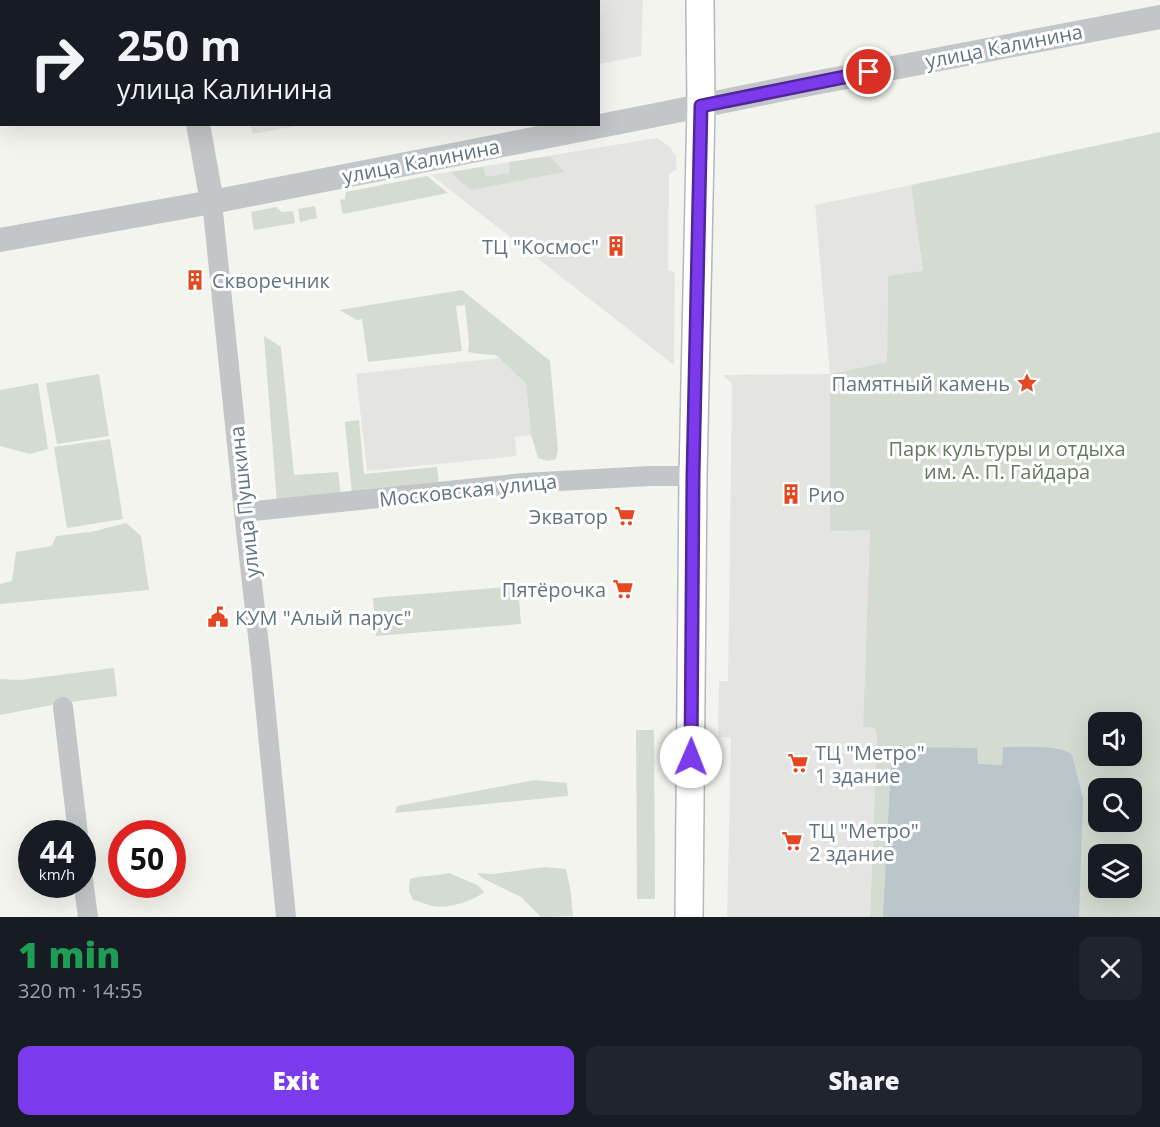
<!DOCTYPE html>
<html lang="en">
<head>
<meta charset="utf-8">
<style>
  body { margin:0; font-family:"Open Sans",sans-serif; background:#20242c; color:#f1f3f6; height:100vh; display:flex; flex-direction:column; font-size:22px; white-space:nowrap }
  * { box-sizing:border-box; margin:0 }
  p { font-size:20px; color:#9ea1a6 }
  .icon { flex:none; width:33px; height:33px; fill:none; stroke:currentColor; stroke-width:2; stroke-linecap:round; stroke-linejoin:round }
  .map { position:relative; height:917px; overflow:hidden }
  .panel { display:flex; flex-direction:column; background:#171b24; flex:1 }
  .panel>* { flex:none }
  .hud { position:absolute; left:0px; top:0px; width:600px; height:126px; box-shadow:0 6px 24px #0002; background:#171b24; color:#f1f3f6; overflow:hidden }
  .tools { position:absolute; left:1088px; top:712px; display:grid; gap:12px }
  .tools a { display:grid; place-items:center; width:54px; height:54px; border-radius:12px; background:#171b24; box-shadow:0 6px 24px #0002; font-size:30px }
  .speed { position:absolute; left:18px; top:820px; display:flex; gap:12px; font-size:30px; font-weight:700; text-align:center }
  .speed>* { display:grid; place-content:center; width:78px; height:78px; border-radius:50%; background:#171b24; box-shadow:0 6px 24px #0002; line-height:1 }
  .speed small { font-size:15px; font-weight:400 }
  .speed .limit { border:9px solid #d22; background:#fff; color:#111 }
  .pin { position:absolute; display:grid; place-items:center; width:51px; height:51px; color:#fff; margin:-26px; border:3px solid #fff; border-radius:50%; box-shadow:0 2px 6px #0007 }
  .me { position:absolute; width:66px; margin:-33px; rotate:1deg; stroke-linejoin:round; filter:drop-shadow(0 0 4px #0008) }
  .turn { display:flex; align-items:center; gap:21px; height:126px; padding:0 18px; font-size:27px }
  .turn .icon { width:78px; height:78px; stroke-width:2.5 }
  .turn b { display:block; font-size:42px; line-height:51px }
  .round { display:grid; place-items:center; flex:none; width:63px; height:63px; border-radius:12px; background:#20242c }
  .headline { display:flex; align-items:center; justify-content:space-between; height:102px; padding:0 18px }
  h1 { font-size:36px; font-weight:800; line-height:45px; color:#1e9e55 }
  .cta { display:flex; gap:12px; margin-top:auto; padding:12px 18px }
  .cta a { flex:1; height:69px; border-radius:12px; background:#7c3aed; color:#fff; font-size:24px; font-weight:800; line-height:69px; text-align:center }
  .cta a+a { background:#20242c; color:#f1f3f6 }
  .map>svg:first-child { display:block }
  .built { fill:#e4e5e3 }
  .green { fill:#d4dbd0; fill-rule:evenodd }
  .water { fill:#bac6ca }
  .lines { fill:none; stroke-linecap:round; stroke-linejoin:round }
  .secondary-casing { stroke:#b2b8bc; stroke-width:30 }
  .minor { stroke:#c3c6c9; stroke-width:20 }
  .tertiary { stroke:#c3c6c9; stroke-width:24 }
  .secondary { stroke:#fff; stroke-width:27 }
  .route-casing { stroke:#51269a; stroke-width:15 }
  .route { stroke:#7c3aed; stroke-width:10 }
  .labels { text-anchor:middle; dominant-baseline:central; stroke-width:6; stroke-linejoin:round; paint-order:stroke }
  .street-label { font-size:20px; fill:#627481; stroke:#fff }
  .poi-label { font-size:20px; fill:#627481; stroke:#fff; text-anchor:start }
  .park-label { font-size:20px; fill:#667861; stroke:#fff }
</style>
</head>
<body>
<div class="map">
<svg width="1160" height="917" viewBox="0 0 1160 917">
  <rect width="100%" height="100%" fill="#f4f4ef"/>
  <g class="built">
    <polygon points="0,0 81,0 82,1 2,2 2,79 0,79"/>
    <polygon points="227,0 643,0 641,56 599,64 598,2 227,2"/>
    <polygon points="250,124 300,125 253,134"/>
    <polygon points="657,138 669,146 676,156 677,169 669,174 668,270 675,273 674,365 431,175"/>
    <polygon points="911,185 923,272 888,276 887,362 830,374 830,530 870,530 863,727 875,728 877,736 870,917 727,917 731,738 718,737 719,681 728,681 732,384 723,375 830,374 815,205"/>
    <polygon points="499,358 526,384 531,435 515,437 517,456 367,471 356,374"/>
  </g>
  <g class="green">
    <path d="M1160,132V917H870L877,736L875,728L863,727L870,530L830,531V374L887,362L888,276L923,271L911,185ZM1098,723H1131V756H1098ZM1098,789H1131V822H1098ZM1098,855H1131V888H1098Z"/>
    <polygon points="550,156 564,172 471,190 458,179 452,172 483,167 486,177 510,173 509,162"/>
    <polygon points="427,176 448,193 343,214 340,200 345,199 346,192"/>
    <polygon points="315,206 317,218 300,222 298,209"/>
    <polygon points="276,207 282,212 293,211 295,223 254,230 251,212"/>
    <polygon points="462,290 550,361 558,450 556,459 548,461 538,458 531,435 526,384 496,355 480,354 468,352 469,343 465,305 456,306 462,351 368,362 362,319 357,320 339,310"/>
    <polygon points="264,336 281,347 294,475 338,472 341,497 277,503"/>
    <polygon points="99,374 109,436 57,444 46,383"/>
    <polygon points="38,383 48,449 30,454 0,446 0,390"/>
    <polygon points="359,420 364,474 437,467 439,486 352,495 345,422"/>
    <polygon points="110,439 123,519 67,528 54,447"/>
    <polygon points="126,523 141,536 149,590 0,604 0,584 12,581 16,552 52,546 56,536 91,532"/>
    <polygon points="518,586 521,624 376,636 373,598"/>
    <polygon points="114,668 117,696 62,703 0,715 0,679 20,680"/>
    <polygon points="636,730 654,730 655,899 637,899"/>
    <polygon points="535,780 567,783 568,796 395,813 397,806"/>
    <polygon points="545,867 566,869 571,893 573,916 541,917 521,897 482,878 477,873 493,874"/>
    <path d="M449,873L477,885L484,892C472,902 447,909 432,906C425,904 419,901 413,900L409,891L410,879C423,875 436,876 449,873Z"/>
  </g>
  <path class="water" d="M892,747L977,748L978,764L1002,765L1003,747C1020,747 1060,744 1072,755L1083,798L1079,917H883Z"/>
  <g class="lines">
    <g class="secondary-casing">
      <polyline id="secondary" points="689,917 693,476 701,106 700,0"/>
    </g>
    <g class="minor">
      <polyline points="212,202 244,512 261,663 286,917"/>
      <polyline points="244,512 524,483 649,476 693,476"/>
      <polyline points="63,707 78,834"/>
      <polyline points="82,872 88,917"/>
    </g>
    <g class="tertiary">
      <polyline points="175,0 176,2"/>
      <polyline points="198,124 212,202"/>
      <polyline points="0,240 212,202 651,116 799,86 1160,17"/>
    </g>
    <use href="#secondary" class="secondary"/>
  </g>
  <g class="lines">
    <g class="route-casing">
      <polyline id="route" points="691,757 693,476 701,106 869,72"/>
    </g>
    <use href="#route" class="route"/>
  </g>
  <defs>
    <g id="building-bare" transform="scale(1.62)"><path d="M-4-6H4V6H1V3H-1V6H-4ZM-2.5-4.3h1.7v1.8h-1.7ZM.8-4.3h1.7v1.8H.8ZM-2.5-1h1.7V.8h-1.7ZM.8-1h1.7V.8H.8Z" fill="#e34820" stroke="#fff" stroke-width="2.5" paint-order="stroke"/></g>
    <g id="sight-bare" transform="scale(1.62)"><path d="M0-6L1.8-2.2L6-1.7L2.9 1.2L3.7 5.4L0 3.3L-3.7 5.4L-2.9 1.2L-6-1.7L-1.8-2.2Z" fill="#e34820" stroke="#fff" stroke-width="2.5" paint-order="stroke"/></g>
    <g id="supermarket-bare" transform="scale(1.62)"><path d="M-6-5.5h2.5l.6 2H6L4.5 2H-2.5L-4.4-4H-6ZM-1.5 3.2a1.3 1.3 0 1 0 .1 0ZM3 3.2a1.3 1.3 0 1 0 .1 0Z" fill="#e34820" stroke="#fff" stroke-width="2.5" paint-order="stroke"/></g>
    <g id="civic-bare" transform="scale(1.62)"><path d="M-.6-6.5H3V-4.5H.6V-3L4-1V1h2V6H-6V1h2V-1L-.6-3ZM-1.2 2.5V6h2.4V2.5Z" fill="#e34820" stroke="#fff" stroke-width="2.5" paint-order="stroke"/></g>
  </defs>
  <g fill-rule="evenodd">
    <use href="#building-bare" x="616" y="246"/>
    <use href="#building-bare" x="195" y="280"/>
    <use href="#sight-bare" x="1027" y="383"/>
    <use href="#building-bare" x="791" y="494"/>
    <use href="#supermarket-bare" x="625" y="516"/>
    <use href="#supermarket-bare" x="623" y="589"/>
    <use href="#civic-bare" x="218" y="617"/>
    <use href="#supermarket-bare" x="798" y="763"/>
    <use href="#supermarket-bare" x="792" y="841"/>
  </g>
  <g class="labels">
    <g class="street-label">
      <text transform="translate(1004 46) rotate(-11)">улица Калинина</text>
      <text transform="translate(421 161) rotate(-11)">улица Калинина</text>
      <text transform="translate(468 490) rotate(-6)">Московская улица</text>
      <text transform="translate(244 502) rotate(-96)">улица Пушкина</text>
    </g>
    <g class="poi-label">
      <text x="599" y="246" text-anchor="end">ТЦ "Космос"</text>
      <text x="212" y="280">Скворечник</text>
      <text x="1010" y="383" text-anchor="end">Памятный камень</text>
      <text x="808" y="494">Рио</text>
      <text x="608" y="516" text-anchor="end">Экватор</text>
      <text x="606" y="589" text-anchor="end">Пятёрочка</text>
      <text x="235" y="617">КУМ "Алый парус"</text>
      <text x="815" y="752">ТЦ "Метро"<tspan x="815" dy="23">1 здание</tspan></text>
      <text x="809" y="830">ТЦ "Метро"<tspan x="809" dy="23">2 здание</tspan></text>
    </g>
    <g class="park-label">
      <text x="1007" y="448">Парк культуры и отдыха<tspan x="1007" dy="23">им. А. П. Гайдара</tspan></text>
    </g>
  </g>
</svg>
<div class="tools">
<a><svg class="icon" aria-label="sound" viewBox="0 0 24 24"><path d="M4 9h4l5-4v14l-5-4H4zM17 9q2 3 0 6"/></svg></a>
<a><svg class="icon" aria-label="search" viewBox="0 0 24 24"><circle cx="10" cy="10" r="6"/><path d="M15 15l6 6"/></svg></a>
<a><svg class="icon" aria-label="layers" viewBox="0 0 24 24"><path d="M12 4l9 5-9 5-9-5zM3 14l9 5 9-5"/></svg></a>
</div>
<div class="speed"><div>44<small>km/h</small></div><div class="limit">50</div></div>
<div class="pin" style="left:869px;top:72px;background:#d93025"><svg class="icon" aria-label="arrive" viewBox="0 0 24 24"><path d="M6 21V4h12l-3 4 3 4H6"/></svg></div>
<svg class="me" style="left:691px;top:757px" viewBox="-20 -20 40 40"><circle r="19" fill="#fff"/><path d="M0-13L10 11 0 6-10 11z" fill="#7c3aed"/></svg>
<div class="hud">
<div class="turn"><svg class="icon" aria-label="right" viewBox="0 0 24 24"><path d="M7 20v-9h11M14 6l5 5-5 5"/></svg><div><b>250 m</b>улица Калинина</div></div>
</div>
</div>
<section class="panel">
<div class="headline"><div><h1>1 min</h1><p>320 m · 14:55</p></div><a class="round"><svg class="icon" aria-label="close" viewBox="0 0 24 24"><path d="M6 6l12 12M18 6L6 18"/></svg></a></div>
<div class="cta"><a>Exit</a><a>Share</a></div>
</section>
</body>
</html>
